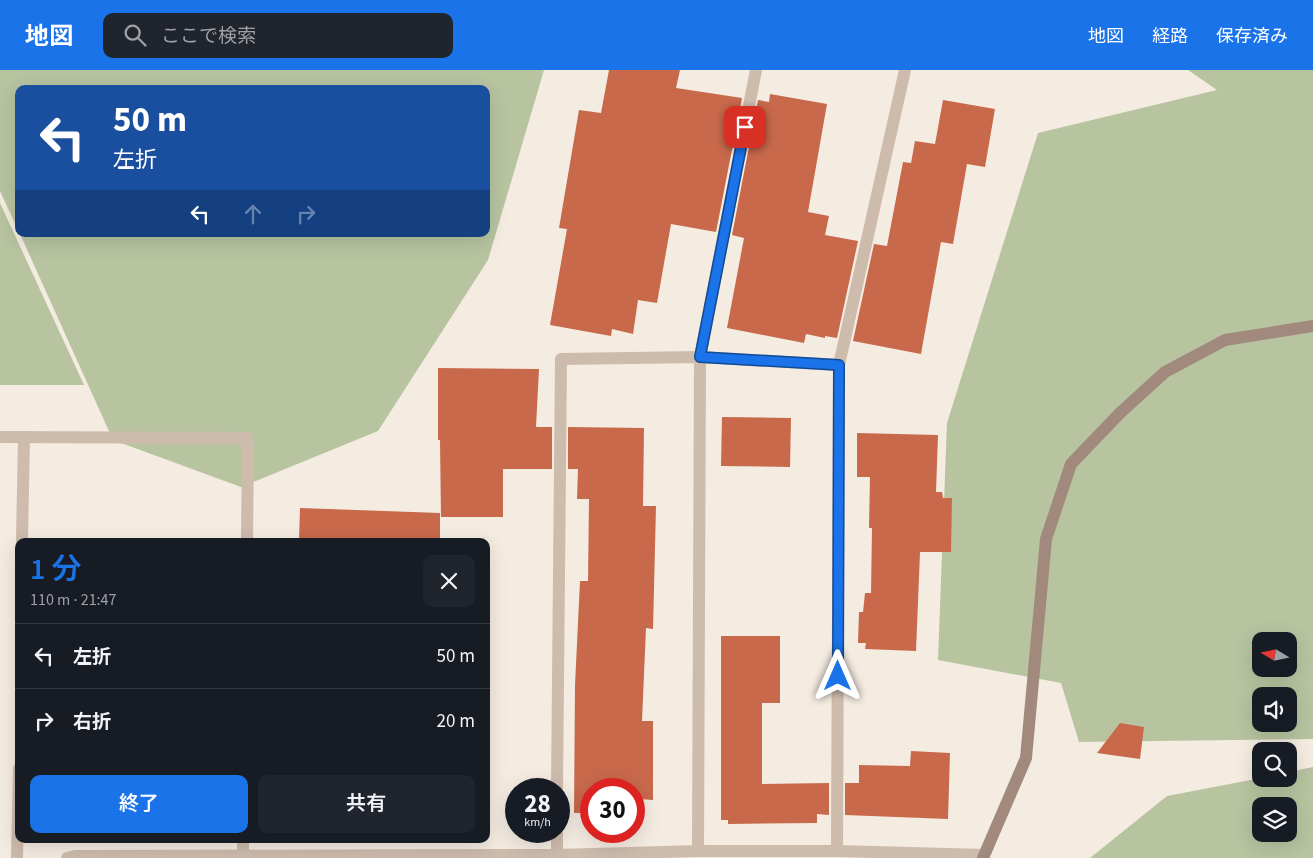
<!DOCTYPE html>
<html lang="ja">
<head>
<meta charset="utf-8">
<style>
  body { margin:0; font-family:"Source Sans 3","Noto Sans JP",sans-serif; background:#20242c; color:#f1f3f6; height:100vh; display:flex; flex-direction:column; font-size:19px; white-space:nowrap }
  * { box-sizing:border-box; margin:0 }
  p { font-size:16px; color:#9ea1a6 }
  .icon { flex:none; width:28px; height:28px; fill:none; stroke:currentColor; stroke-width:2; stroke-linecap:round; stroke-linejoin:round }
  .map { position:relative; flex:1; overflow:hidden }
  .side { position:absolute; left:15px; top:468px; width:475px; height:305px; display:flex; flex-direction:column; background:#171b24; border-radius:10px; box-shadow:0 5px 20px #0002 }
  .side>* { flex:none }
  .top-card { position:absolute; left:15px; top:15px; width:475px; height:152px; border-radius:10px; box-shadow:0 5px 20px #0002; background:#1a4fa0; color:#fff; overflow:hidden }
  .needle { width:32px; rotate:280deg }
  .buttons { position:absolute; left:1252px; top:562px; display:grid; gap:10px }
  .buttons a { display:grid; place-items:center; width:45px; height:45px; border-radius:10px; background:#171b24; box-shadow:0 5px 20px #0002; font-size:25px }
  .speed { position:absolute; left:505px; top:708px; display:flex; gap:10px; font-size:25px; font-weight:700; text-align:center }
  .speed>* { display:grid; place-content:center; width:65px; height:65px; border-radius:50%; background:#171b24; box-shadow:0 5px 20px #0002; line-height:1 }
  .speed small { font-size:12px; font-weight:400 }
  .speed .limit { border:8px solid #d22; background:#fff; color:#111 }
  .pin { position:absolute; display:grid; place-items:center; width:42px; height:42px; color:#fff; margin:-21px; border-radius:10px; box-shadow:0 2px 8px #0006 }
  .me { position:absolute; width:55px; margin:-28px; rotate:0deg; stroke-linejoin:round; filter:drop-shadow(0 0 4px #0008) }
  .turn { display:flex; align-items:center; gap:18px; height:105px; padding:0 15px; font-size:22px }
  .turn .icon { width:65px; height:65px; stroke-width:2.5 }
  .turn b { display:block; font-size:35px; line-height:42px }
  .lanes { display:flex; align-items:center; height:48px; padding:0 15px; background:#0003; justify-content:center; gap:25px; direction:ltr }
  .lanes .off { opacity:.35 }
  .round { display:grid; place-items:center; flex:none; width:52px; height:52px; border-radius:10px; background:#20242c }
  .summary { display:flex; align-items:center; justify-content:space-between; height:85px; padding:0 15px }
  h1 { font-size:30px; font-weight:600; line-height:38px; color:#1a73e8 }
  .action { display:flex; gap:10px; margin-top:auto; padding:10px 15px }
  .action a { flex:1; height:58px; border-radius:10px; background:#1a73e8; color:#fff; font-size:20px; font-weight:600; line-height:58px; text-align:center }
  .action a+a { background:#20242c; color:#f1f3f6 }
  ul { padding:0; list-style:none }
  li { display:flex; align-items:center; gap:15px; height:65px; padding:0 15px; border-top:1px solid #363941 }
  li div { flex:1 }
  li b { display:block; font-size:19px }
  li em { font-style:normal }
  header { display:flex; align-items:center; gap:30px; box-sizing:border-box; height:70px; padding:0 25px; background:#1a73e8; color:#fff }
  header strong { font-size:24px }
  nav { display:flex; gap:28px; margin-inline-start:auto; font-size:18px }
  .search { width:350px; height:45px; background:#20242c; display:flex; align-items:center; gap:12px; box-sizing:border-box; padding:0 18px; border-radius:10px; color:#9ea1a6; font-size:19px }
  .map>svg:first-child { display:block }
  .green { fill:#b8c4a0; fill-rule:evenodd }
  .building { fill:#c8694b }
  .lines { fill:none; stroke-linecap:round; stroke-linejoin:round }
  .street { stroke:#cdbbac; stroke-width:12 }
  .secondary { stroke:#a18a7d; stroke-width:12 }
  .route-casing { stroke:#114b97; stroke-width:12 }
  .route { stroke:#1a73e8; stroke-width:9 }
</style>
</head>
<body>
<header>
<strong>地図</strong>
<div class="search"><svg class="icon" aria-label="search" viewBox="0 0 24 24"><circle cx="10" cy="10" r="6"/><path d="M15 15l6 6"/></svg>ここで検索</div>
<nav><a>地図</a><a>経路</a><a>保存済み</a></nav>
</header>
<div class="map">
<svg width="1313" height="788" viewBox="0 0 1313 788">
  <rect width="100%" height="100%" fill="#f4ebe1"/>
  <g class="green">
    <polygon points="0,0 544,0 488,190 378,361 241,417 113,370 20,164 486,164 486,19 19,19 19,162 0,121"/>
    <path d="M1188,0H1313V669L1079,672L1061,613L938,590L947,353L1038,63L1217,20ZM1261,571H1289V599H1261ZM1261,626H1289V654H1261Z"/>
    <polygon points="0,133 84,315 0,315"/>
    <path d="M1313,697V788H1090L1167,726L1261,708V709H1289V702ZM1261,736H1289V764H1261Z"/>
  </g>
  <g class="building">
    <polygon points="609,0 680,0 676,18 742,28 716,162 671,154 657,233 638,230 633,264 612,259 611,266 550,255 567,159 559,158 579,40 601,43"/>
    <polygon points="770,24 827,34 808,142 829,146 825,165 858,171 837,268 825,266 825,268 806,264 804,273 727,258 744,168 732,165 758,30 769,32"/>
    <polygon points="943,30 995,39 985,97 967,94 953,174 941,172 921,284 853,271 874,174 887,176 903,92 911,93 915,71 935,74"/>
    <polygon points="438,298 539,299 536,357 552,357 552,399 503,399 503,447 441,447 440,370 438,370"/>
    <polygon points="722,347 791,348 790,397 721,396"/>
    <polygon points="568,357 644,358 643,436 656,436 653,559 646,558 642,651 653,651 653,730 639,729 639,743 634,743 634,719 591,719 591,743 574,743 575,615 580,511 588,511 589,429 577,429 578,399 568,399"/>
    <polygon points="857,363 938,365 936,422 942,422 943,428 952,428 951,482 920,482 916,581 865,579 866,573 858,573 859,542 863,542 865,523 871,523 872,458 869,458 870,407 857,407"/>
    <polygon points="300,438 440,443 440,471 299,471"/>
    <polygon points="721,566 780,566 780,633 762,633 762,714 829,713 829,745 817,744 817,753 728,754 728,750 721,750"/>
    <polygon points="1120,653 1144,657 1140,689 1097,683"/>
    <polygon points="911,681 950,683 948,749 845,745 845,713 859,713 859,695 910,696"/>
  </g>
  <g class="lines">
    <g class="street">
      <polyline points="0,367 248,368 247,471"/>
      <polyline points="22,471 24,367"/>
      <polyline points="557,719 561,289 700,287 839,295"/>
      <polyline points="698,781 700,287 756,0"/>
      <polyline points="837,781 839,295 905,0"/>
      <polyline points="557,785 557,761"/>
      <polyline points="243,786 243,769"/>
      <polyline points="17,788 19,698"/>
      <polyline points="67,788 75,786 557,785 698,781 837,781 984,785"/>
    </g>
    <polyline class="secondary" points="983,788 1026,688 1046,469 1071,394 1120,343 1165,302 1225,270 1313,256"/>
  </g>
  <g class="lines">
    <g class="route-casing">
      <polyline id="route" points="745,57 700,287 839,295 838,606"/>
    </g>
    <use href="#route" class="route"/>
  </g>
</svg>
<div class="buttons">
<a><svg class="needle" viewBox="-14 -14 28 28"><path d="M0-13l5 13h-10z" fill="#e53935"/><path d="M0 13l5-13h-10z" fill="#9ea1a6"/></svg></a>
<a><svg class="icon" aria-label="sound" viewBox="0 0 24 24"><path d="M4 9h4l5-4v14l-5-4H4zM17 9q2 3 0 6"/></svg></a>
<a><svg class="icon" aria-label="search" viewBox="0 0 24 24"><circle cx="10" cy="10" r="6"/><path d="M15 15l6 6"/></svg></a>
<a><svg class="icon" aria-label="layers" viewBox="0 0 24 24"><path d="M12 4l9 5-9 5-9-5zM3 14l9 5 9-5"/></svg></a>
</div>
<div class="speed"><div>28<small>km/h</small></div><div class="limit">30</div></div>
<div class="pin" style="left:745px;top:57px;background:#d93025"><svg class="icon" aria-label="arrive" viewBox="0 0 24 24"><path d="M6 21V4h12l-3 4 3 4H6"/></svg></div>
<svg class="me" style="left:838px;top:606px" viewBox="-20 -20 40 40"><path d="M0-17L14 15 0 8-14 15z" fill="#1a73e8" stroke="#fff" stroke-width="4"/></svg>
<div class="top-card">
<div class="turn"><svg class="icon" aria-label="left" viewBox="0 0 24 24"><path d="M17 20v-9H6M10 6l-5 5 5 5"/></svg><div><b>50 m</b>左折</div></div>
<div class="lanes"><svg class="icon" aria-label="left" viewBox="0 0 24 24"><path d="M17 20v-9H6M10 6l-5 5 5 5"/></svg><svg class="icon off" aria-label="ahead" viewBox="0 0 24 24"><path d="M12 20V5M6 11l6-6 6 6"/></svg><svg class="icon off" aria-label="right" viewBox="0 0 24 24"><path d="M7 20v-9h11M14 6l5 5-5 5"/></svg></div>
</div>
<section class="side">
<div class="summary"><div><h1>1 分</h1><p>110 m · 21:47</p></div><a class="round"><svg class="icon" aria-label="close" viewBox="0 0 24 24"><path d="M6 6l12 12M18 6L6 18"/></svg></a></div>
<ul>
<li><svg class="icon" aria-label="left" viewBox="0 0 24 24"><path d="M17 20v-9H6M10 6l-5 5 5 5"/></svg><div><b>左折</b></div><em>50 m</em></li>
<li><svg class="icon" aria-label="right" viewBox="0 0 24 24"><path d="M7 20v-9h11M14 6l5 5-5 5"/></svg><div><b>右折</b></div><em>20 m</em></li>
</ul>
<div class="action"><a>終了</a><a>共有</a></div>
</section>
</div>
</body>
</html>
